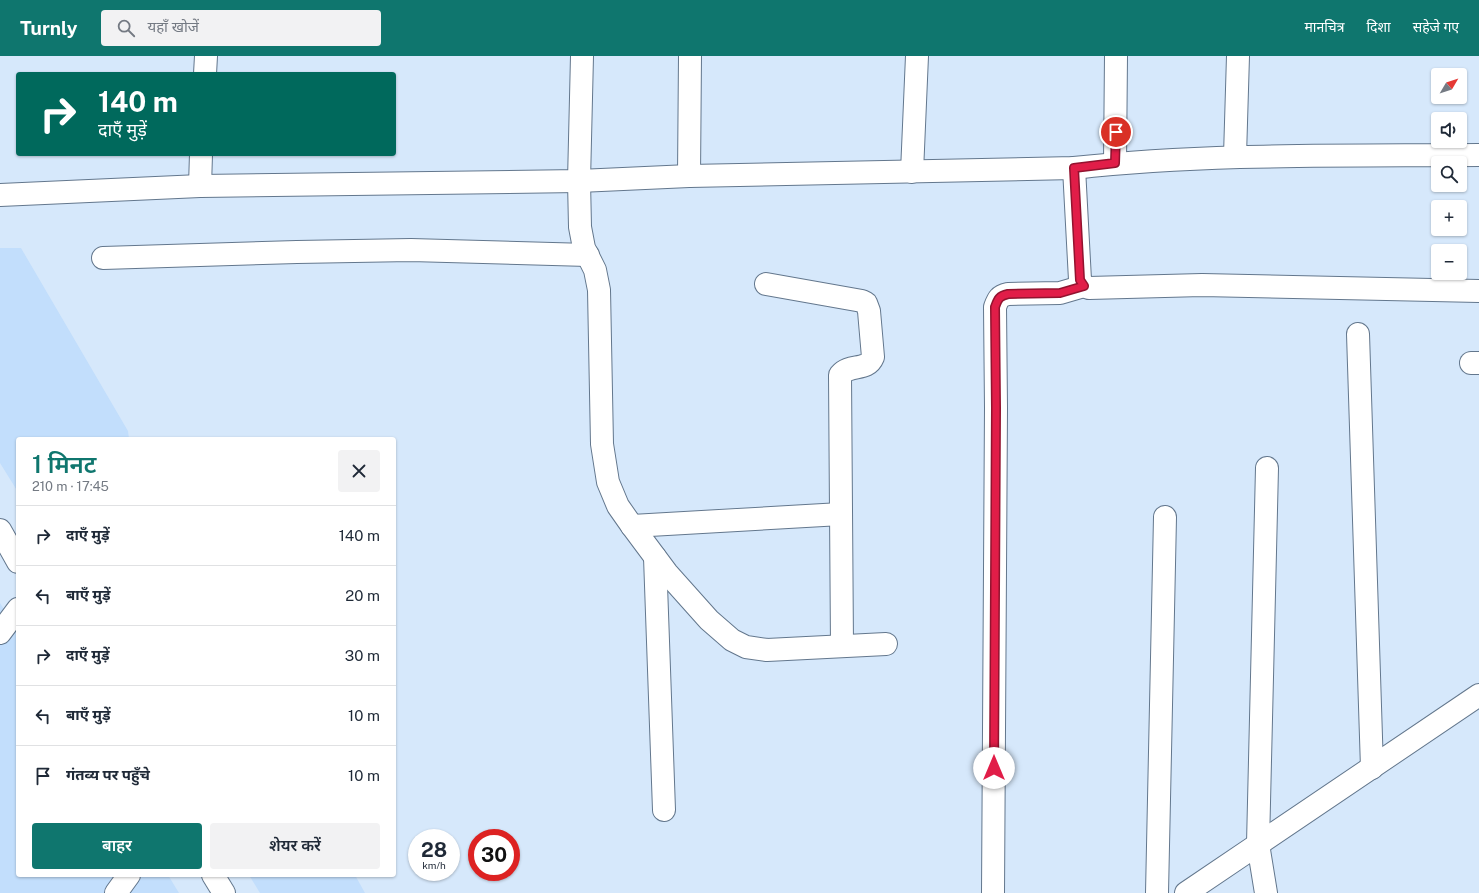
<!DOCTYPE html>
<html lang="hi">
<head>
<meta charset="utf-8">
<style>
  body { margin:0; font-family:"Public Sans","Noto Sans Devanagari",sans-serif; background:#f2f2f3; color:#1f2937; height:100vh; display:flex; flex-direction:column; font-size:15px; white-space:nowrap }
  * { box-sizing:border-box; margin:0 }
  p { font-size:13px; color:#747a83 }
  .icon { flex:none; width:22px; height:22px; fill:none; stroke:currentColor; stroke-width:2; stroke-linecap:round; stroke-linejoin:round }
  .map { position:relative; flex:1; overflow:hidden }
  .side { position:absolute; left:16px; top:381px; width:380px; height:440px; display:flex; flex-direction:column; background:#fff; border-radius:4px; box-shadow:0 1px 3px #0004 }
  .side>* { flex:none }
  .banner { position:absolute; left:16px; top:16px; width:380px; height:84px; border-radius:4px; box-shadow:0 1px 3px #0004; background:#00695c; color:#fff; overflow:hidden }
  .needle { width:26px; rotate:51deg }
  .controls { position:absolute; left:1431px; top:12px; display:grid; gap:8px }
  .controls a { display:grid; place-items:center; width:36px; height:36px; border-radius:4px; background:#fff; box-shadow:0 1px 3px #0004; font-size:20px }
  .speed { position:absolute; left:408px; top:773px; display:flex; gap:8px; font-size:20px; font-weight:700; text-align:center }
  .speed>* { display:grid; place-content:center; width:52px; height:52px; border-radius:50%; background:#fff; box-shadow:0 1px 3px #0004; line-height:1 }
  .speed small { font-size:10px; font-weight:400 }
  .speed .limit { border:6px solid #d22; background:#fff; color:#111 }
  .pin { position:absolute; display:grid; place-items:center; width:34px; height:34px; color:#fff; margin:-17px; border:2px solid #fff; border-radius:50%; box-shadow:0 1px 4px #0007 }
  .me { position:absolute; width:44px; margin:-22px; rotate:0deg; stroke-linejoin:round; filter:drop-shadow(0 0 3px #0008) }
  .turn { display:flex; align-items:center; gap:14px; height:84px; padding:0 16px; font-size:18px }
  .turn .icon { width:52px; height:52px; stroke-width:2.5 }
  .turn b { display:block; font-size:28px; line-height:34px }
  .round { display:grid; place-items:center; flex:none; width:42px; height:42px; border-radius:4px; background:#f2f2f3 }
  .overview { display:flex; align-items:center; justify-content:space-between; height:68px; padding:0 16px }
  h1 { font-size:24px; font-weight:600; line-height:30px; color:#0f766e }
  .primary-button { display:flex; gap:8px; margin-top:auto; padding:8px 16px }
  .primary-button a { flex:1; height:46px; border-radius:4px; background:#0f766e; color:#fff; font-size:16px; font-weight:600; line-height:46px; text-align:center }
  .primary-button a+a { background:#f2f2f3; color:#1f2937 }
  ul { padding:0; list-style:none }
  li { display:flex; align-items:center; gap:12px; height:60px; padding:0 16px; border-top:1px solid #e0e1e3 }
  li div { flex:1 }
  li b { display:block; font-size:15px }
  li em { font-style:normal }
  header { display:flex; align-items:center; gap:24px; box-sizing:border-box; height:56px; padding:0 20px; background:#0f766e; color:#fff }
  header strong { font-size:19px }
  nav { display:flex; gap:22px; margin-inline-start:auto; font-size:14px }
  .search { width:280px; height:36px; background:#f2f2f3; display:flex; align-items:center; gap:10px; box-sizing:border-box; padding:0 14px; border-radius:4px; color:#747a83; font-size:15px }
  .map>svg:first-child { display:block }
  .built { fill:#c2defc }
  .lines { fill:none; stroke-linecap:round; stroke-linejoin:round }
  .street-casing { stroke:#63778d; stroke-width:24 }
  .street { stroke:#fff; stroke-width:22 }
  .route-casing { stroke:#92132f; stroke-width:10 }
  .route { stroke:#e11d48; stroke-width:7 }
</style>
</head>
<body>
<header>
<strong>Turnly</strong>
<div class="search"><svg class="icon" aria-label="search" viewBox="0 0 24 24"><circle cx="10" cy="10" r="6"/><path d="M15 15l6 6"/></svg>यहाँ खोजें</div>
<nav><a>मानचित्र</a><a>दिशा</a><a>सहेजे गए</a></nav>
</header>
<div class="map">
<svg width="1479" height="837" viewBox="0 0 1479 837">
  <rect width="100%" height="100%" fill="#d6e8fb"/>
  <g class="built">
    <polygon points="0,192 21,192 128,375 129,383 18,383 18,436 0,407"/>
    <polygon points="0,547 18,576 18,819 168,819 179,837 0,837"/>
    <polygon points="249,819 355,819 365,837 260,837"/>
  </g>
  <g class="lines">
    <g class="street-casing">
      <g id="street">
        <polyline points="582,0 579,125 580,171 584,192 595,214 599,234 602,388 608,426 618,450 632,470 667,517 709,564 732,584 746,591 767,594 886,588"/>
        <polyline points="205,18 206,0"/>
        <polyline points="1235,100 1238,0"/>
        <polyline points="1115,107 1116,0"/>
        <polyline points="1074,112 1080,224 1084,230 1089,232 1202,229 1479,235"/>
        <polyline points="912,116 917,0"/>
        <polyline points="689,120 690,0"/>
        <polyline points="200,130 201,98"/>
        <path d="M0,139L200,130L579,125L689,120L1074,112C1209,97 1344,100 1479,99"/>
        <polyline points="103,202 297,196 411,194 588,199"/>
        <path d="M766,228L862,245L866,247L869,255L873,301C867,316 850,307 840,319L842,590"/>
        <polyline points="1358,278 1372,712"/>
        <polyline points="1471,307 1479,307"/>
        <polyline points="632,470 841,458"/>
        <polyline points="0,474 18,506"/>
        <polyline points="655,501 664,754"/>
        <polyline points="0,577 18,553"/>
        <polyline points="213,819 224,837"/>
        <polyline points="116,837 129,819"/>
        <path d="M993,837L996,352L995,251C998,243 999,240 1008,238L1060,237L1084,230"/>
        <polyline points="1157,837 1165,461"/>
        <polyline points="1186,837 1479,639"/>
        <polyline points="1266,837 1258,788 1267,412"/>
      </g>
    </g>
    <use href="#street" class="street"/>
  </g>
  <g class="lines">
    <g class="route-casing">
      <path id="route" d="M994,712L996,352L995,251C998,243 999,240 1008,238L1060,237L1084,230L1080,224L1074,112L1115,107L1116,76"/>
    </g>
    <use href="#route" class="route"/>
  </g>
</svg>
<div class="controls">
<a><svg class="needle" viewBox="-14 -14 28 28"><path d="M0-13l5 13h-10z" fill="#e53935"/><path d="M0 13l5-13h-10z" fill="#747a83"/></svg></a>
<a><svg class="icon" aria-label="sound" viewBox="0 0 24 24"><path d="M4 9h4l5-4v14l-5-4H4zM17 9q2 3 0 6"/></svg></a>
<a><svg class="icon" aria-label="search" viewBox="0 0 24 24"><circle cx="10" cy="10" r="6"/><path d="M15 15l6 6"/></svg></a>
<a>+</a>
<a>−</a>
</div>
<div class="speed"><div>28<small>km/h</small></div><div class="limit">30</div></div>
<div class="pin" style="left:1116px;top:76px;background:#d93025"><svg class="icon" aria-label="arrive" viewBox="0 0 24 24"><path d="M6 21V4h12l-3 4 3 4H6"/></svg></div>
<svg class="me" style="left:994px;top:712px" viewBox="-20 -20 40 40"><circle r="19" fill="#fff"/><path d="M0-13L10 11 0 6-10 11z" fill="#e11d48"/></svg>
<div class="banner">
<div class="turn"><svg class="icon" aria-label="right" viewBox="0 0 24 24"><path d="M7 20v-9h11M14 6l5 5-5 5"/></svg><div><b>140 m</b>दाएँ मुड़ें</div></div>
</div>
<section class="side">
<div class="overview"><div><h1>1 मिनट</h1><p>210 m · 17:45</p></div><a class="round"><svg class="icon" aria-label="close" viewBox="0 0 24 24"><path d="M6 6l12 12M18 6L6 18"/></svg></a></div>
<ul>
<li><svg class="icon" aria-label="right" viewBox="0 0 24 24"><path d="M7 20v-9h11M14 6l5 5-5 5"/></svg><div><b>दाएँ मुड़ें</b></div><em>140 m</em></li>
<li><svg class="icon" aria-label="left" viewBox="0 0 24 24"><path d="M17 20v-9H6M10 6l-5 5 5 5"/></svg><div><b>बाएँ मुड़ें</b></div><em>20 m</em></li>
<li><svg class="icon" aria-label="right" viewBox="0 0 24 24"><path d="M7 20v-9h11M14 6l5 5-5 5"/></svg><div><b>दाएँ मुड़ें</b></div><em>30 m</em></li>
<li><svg class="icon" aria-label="left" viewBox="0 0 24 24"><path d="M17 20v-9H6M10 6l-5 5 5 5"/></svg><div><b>बाएँ मुड़ें</b></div><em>10 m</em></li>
<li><svg class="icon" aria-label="arrive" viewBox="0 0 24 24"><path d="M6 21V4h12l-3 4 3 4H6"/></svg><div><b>गंतव्य पर पहुँचे</b></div><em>10 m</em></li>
</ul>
<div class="primary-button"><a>बाहर</a><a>शेयर करें</a></div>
</section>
</div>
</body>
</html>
